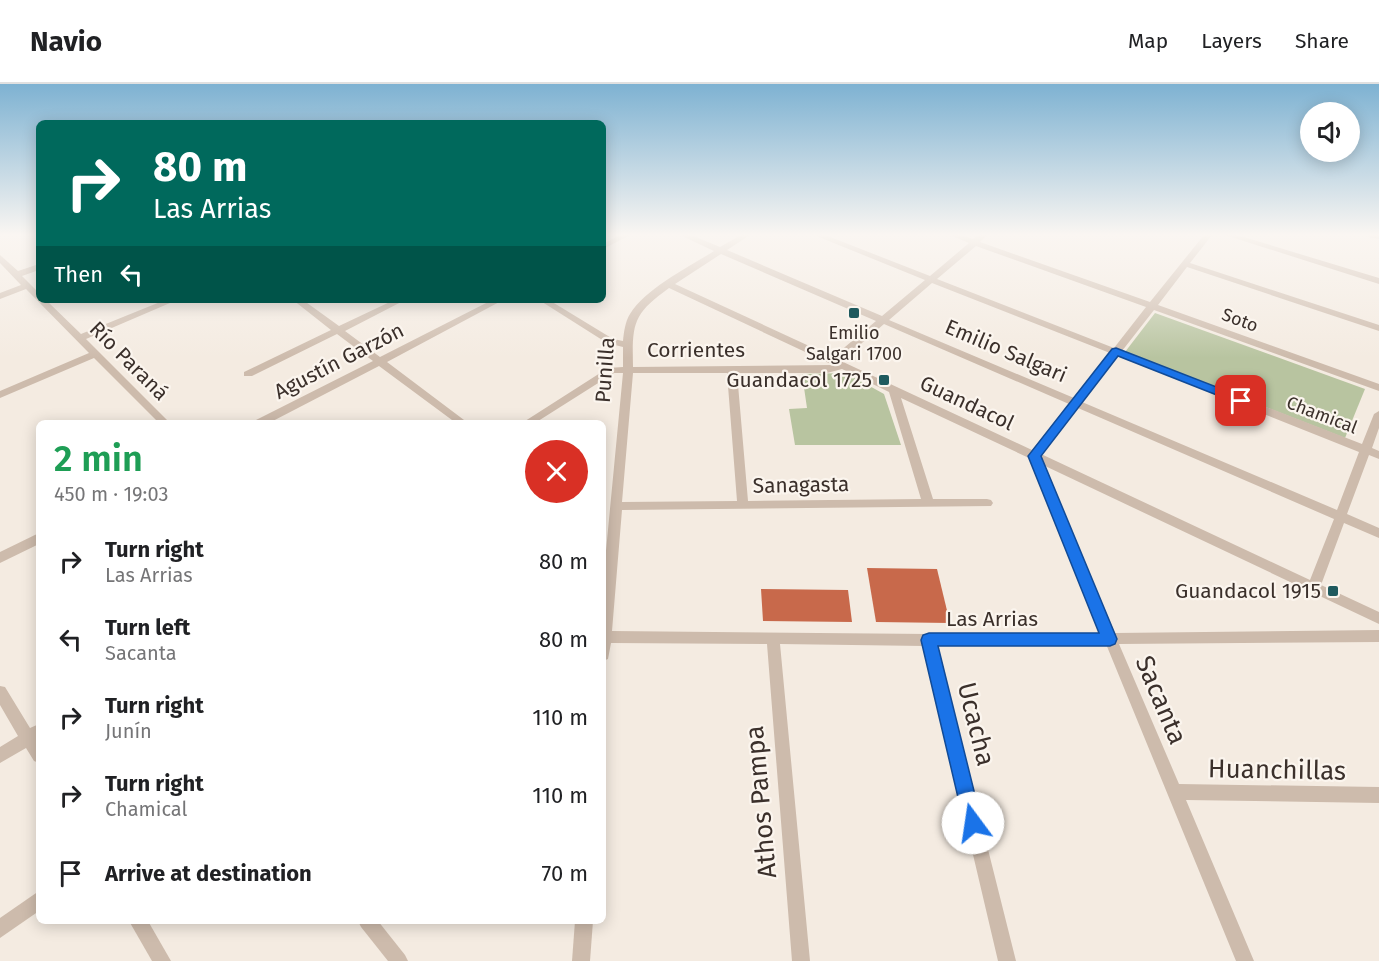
<!DOCTYPE html>
<html lang="en">
<head>
<meta charset="utf-8">
<style>
  body { margin:0; font-family:"Fira Sans",sans-serif; background:#f2f2f2; color:#202124; height:100vh; display:flex; flex-direction:column; font-size:22px; white-space:nowrap }
  * { box-sizing:border-box; margin:0 }
  p { font-size:20px; color:#757577 }
  .icon { flex:none; width:33px; height:33px; fill:none; stroke:currentColor; stroke-width:2; stroke-linecap:round; stroke-linejoin:round }
  .map { position:relative; flex:1; overflow:hidden }
  .drawer { position:absolute; left:36px; top:336px; width:570px; height:504px; display:flex; flex-direction:column; background:#fff; border-radius:9px; box-shadow:0 3px 15px #0003 }
  .drawer>* { flex:none }
  .hud { position:absolute; left:36px; top:36px; width:570px; height:183px; border-radius:9px; box-shadow:0 3px 15px #0003; background:#00695c; color:#fff; overflow:hidden }
  .fabs { position:absolute; left:1300px; top:18px; display:grid; gap:12px }
  .fabs a { display:grid; place-items:center; width:60px; height:60px; border-radius:50%; background:#fff; box-shadow:0 3px 15px #0003; font-size:30px }
  .pin { position:absolute; display:grid; place-items:center; width:51px; height:51px; color:#fff; margin:-26px; border-radius:12px; box-shadow:0 3px 9px #0006 }
  .me { position:absolute; width:66px; margin:-33px; rotate:346deg; stroke-linejoin:round; filter:drop-shadow(0 0 4px #0008) }
  .turn { display:flex; align-items:center; gap:21px; height:126px; padding:0 18px; font-size:27px }
  .turn .icon { width:78px; height:78px; stroke-width:2.5 }
  .turn b { display:block; font-size:42px; line-height:51px }
  .then { display:flex; align-items:center; height:57px; padding:0 18px; background:#0003; gap:12px; font-size:22px }
  .round { display:grid; place-items:center; flex:none; width:63px; height:63px; border-radius:32px; background:#f2f2f2 }
  .overview { display:flex; align-items:center; justify-content:space-between; height:102px; padding:0 18px }
  h1 { font-size:36px; font-weight:600; line-height:45px; color:#1e9e55 }
  ul { padding:0; list-style:none }
  li { display:flex; align-items:center; gap:18px; height:78px; padding:0 18px }
  li div { flex:1 }
  li b { display:block; font-size:22px }
  li em { font-style:normal }
  header { display:flex; align-items:center; gap:36px; box-sizing:border-box; height:84px; padding:0 30px; background:#fff; border-bottom:2px solid #e0e0e0 }
  header strong { font-size:28px }
  nav { display:flex; gap:33px; margin-inline-start:auto; font-size:21px }
  .map>svg:first-child { display:block }
  .green { fill:#b8c4a0 }
  .building { fill:#c8694b }
  .lines { fill:none; stroke-linecap:round; stroke-linejoin:round }
  .street { fill:#cdbbac; fill-rule:evenodd }
  .route { fill:#1a73e8; stroke:#114b97; stroke-width:1.5 }
  .poi-dot { fill:#1f5a5e; stroke:#fbf5ee; stroke-width:2 }
  .labels { text-anchor:middle; dominant-baseline:central; stroke-width:4.5; stroke-linejoin:round; paint-order:stroke }
  .far-street-label { font-size:18px; fill:#3b302b; stroke:#fbf5ee }
  .far-poi-label { font-size:18px; fill:#3b302b; stroke:#fbf5ee }
  .street-label { font-size:21px; fill:#3b302b; stroke:#fbf5ee }
  .poi-label { font-size:21px; fill:#3b302b; stroke:#fbf5ee; text-anchor:end }
  .near-street-label { font-size:26px; fill:#3b302b; stroke:#fbf5ee }
</style>
</head>
<body>
<header>
<strong>Navio</strong>
<nav><a>Map</a><a>Layers</a><a>Share</a></nav>
</header>
<div class="map">
<svg width="1379" height="877" viewBox="0 0 1379 877">
  <rect width="100%" height="100%" fill="#f4ebe1"/>
  <g class="green">
    <polygon points="1155,229 1365,305 1345,354 1125,268"/>
    <polygon points="846,289 884,310 901,361 795,361 789,325 807,324 802,290"/>
  </g>
  <g class="building">
    <polygon points="867,484 937,485 950,539 876,538"/>
    <polygon points="761,505 848,506 852,538 763,537"/>
  </g>
  <g class="lines">
    <g class="street">
      <polygon points="620,151 630,151 603,165 603,160"/>
      <path d="M680,151H691L720,163L741,151H750L727,166L882,232L925,196L814,151H825L930,192L969,159L950,151H961L973,155L978,151H987L980,158L1150,218L1204,151H1212L1190,179L1379,241V247L1187,183L1158,221L1379,300V307L1154,226L1122,267L1362,360L1374,330L1379,327V344L1372,364L1379,367V375L1369,371L1347,430L1379,444V454L1344,439L1321,501L1379,528V540L1043,381L1115,549L1379,546V558L1119,560L1179,700L1379,703V719L1186,716L1254,877H1236L1106,560L937,562L1016,877H998L924,562L780,560L810,877H792L767,560L611,559L608,575L603,577V498L623,289H614L535,339H522L608,284L623,283V263L607,259L539,216H549L613,255L623,257C624,248 625,238 630,230C646,204 689,183 714,167ZM976,162L1146,223L1114,264L937,195ZM721,170L876,237L833,273L675,200ZM932,199L1110,269L1074,314L889,236ZM669,204L831,280L834,281L633,283C632,239 633,230 669,204ZM884,240L1069,320L1032,366L841,277ZM1118,272L1359,368L1337,426L1082,318ZM842,285L889,308L921,415L748,417L737,289H827ZM633,289H727L737,417L622,418ZM901,314L1029,374L1101,549L929,550L612,547L622,426L991,422L993,419L991,416L987,415H933ZM1078,324L1334,435L1310,496L1041,370Z"/>
      <polygon points="1225,151 1237,151 1379,194 1379,200"/>
      <polygon points="1367,151 1379,151 1379,155 1368,153"/>
      <polygon points="0,171 18,187 39,180 39,186 22,192 39,209 39,216 46,216 81,250 165,216 177,216 86,255 170,339 159,339 94,274 0,314 0,307 89,269 26,205 0,215 0,209 21,201 0,179"/>
      <polygon points="293,216 303,216 339,242 394,216 405,216 345,247 380,273 492,216 503,216 387,278 468,339 456,339 379,282 269,339 255,339 256,336 373,277 337,250 252,292 244,292 244,288 331,246"/>
      <polygon points="39,449 39,460 0,479 0,468"/>
      <polygon points="0,602 5,603 30,644 39,640 39,679 34,677 26,664 0,679 0,663 18,652 0,621"/>
      <polygon points="39,807 39,827 0,854 0,834"/>
      <polygon points="129,837 148,837 171,877 152,877"/>
      <polygon points="358,837 378,837 405,871 408,877 388,877 361,843"/>
      <polygon points="575,837 593,837 590,877 572,877"/>
    </g>
  </g>
  <linearGradient id="sky" x2="0" y2="1"><stop stop-color="#7eb2d2"/><stop offset="0.55" stop-color="#faf6f2"/><stop offset="1" stop-color="#faf6f2" stop-opacity="0"/></linearGradient>
  <rect width="1379" height="274" fill="url(#sky)"/>
  <polygon class="route" points="1116,264 1245,314 1247,317 1241,320 1237,319 1118,272 1041,372 1117,555 1115,560 1110,562 938,562 982,739 980,746 973,748 967,746 964,739 921,556 923,551 929,549 1099,549 1028,372 1112,265"/>
  <g class="poi-dot">
    <rect x="848" y="223" width="12" height="12" rx="3"/>
    <rect x="878" y="290" width="12" height="12" rx="3"/>
    <rect x="1327" y="501" width="12" height="12" rx="3"/>
  </g>
  <g class="labels">
    <g class="far-street-label">
      <text transform="translate(1240 236) rotate(20)">Soto</text>
      <text transform="translate(1322 331) rotate(21)">Chamical</text>
    </g>
    <g class="far-poi-label">
      <text x="854" y="249">Emilio<tspan x="854" dy="21">Salgari 1700</tspan></text>
    </g>
    <g class="street-label">
      <text x="696" y="266">Corrientes</text>
      <text transform="translate(1006 267) rotate(23)">Emilio Salgari</text>
      <text transform="translate(129 277) rotate(45)">Río Paraná</text>
      <text transform="translate(339 277) rotate(-27)">Agustín Garzón</text>
      <text transform="translate(605 286) rotate(-86)">Punilla</text>
      <text transform="translate(967 319) rotate(25)">Guandacol</text>
      <text transform="translate(801 401) rotate(-1)">Sanagasta</text>
      <text x="992" y="535">Las Arrias</text>
    </g>
    <g class="poi-label">
      <text x="872" y="296">Guandacol 1725</text>
      <text x="1321" y="507">Guandacol 1915</text>
    </g>
    <g class="near-street-label">
      <text transform="translate(1161 616) rotate(67)">Sacanta</text>
      <text transform="translate(976 640) rotate(76)">Ucacha</text>
      <text transform="translate(1277 686) rotate(1)">Huanchillas</text>
      <text transform="translate(761 718) rotate(-95)">Athos Pampa</text>
    </g>
  </g>
</svg>
<div class="fabs">
<a><svg class="icon" aria-label="sound" viewBox="0 0 24 24"><path d="M4 9h4l5-4v14l-5-4H4zM17 9q2 3 0 6"/></svg></a>
</div>
<div class="pin" style="left:1241px;top:317px;background:#d93025"><svg class="icon" aria-label="arrive" viewBox="0 0 24 24"><path d="M6 21V4h12l-3 4 3 4H6"/></svg></div>
<svg class="me" style="left:973px;top:739px" viewBox="-20 -20 40 40"><circle r="19" fill="#fff"/><path d="M0-13L10 11 0 6-10 11z" fill="#1a73e8"/></svg>
<div class="hud">
<div class="turn"><svg class="icon" aria-label="right" viewBox="0 0 24 24"><path d="M7 20v-9h11M14 6l5 5-5 5"/></svg><div><b>80 m</b>Las Arrias</div></div>
<div class="then">Then<svg class="icon" aria-label="left" viewBox="0 0 24 24"><path d="M17 20v-9H6M10 6l-5 5 5 5"/></svg></div>
</div>
<section class="drawer">
<div class="overview"><div><h1>2 min</h1><p>450 m · 19:03</p></div><a class="round" style="background:#d93025;color:#fff"><svg class="icon" aria-label="close" viewBox="0 0 24 24"><path d="M6 6l12 12M18 6L6 18"/></svg></a></div>
<ul>
<li><svg class="icon" aria-label="right" viewBox="0 0 24 24"><path d="M7 20v-9h11M14 6l5 5-5 5"/></svg><div><b>Turn right</b><p>Las Arrias</p></div><em>80 m</em></li>
<li><svg class="icon" aria-label="left" viewBox="0 0 24 24"><path d="M17 20v-9H6M10 6l-5 5 5 5"/></svg><div><b>Turn left</b><p>Sacanta</p></div><em>80 m</em></li>
<li><svg class="icon" aria-label="right" viewBox="0 0 24 24"><path d="M7 20v-9h11M14 6l5 5-5 5"/></svg><div><b>Turn right</b><p>Junín</p></div><em>110 m</em></li>
<li><svg class="icon" aria-label="right" viewBox="0 0 24 24"><path d="M7 20v-9h11M14 6l5 5-5 5"/></svg><div><b>Turn right</b><p>Chamical</p></div><em>110 m</em></li>
<li><svg class="icon" aria-label="arrive" viewBox="0 0 24 24"><path d="M6 21V4h12l-3 4 3 4H6"/></svg><div><b>Arrive at destination</b></div><em>70 m</em></li>
</ul>
</section>
</div>
</body>
</html>
